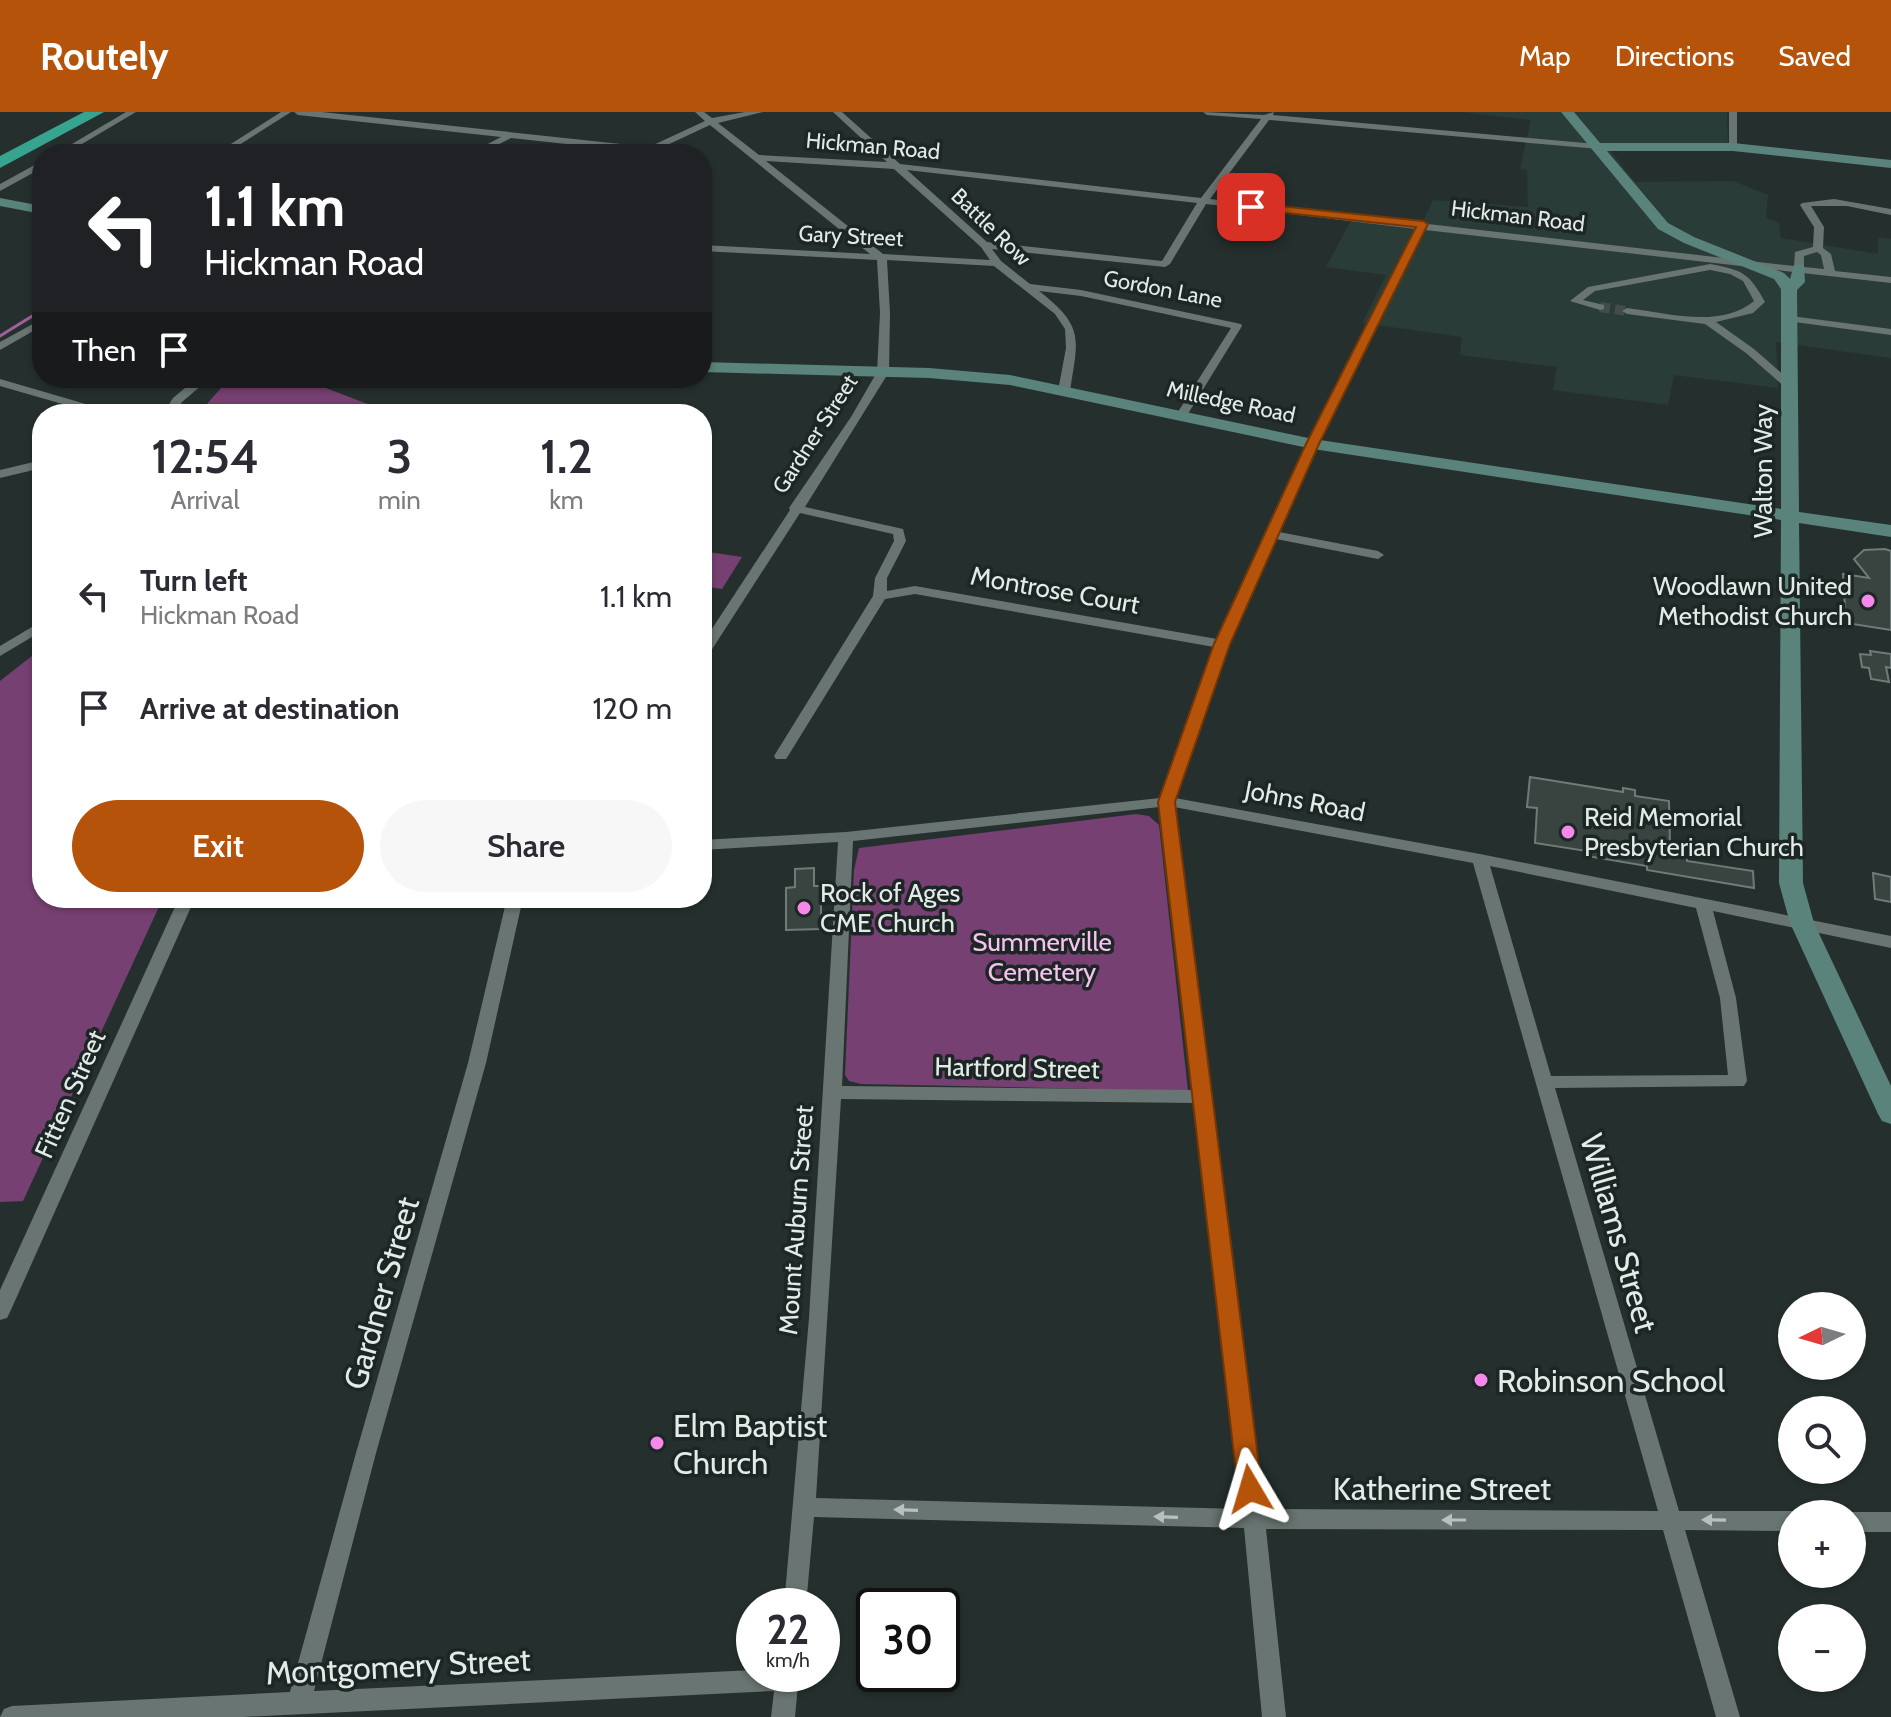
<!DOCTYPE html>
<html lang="en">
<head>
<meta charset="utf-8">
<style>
  body { margin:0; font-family:Cabin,sans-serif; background:#f7f7f7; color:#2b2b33; height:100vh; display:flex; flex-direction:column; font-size:30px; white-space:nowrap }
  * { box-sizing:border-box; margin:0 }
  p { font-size:26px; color:#7c7c81 }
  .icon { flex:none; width:44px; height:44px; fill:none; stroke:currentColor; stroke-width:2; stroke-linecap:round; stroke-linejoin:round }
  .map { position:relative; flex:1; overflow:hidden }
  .side { position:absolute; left:32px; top:292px; width:680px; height:504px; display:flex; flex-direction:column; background:#fff; border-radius:32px; box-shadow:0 2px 6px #0004 }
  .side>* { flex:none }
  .guide { position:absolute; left:32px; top:32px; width:680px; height:244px; border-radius:32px; box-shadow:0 2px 6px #0004; background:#202124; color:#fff; overflow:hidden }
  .needle { width:52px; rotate:265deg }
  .controls { position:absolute; left:1778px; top:1180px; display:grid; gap:16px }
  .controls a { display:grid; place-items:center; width:88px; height:88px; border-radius:50%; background:#fff; box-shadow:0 2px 6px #0004; font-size:40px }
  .speed { position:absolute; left:736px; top:1476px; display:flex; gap:16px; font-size:40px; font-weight:700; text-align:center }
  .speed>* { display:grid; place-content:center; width:104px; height:104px; border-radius:50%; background:#fff; box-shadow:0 2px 6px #0004; line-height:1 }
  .speed small { font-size:20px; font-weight:400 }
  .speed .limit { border:4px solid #111; border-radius:12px; background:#fff; color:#111 }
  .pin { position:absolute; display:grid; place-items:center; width:68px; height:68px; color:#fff; margin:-34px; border-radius:16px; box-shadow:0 4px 12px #0006 }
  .me { position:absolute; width:88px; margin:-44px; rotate:353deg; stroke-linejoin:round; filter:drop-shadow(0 0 6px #0008) }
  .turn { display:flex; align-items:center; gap:28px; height:168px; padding:0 40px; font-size:36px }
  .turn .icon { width:104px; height:104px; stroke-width:2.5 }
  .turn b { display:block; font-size:56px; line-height:68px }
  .then { display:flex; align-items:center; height:76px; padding:0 40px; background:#0003; gap:16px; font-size:30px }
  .eta { display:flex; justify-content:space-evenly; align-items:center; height:136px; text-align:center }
  .eta b { font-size:48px; font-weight:600; line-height:56px }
  .action { display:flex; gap:16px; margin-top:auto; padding:16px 40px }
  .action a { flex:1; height:92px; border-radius:48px; background:#b45309; color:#fff; font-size:32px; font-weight:600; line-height:92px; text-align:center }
  .action a+a { background:#f7f7f7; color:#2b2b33 }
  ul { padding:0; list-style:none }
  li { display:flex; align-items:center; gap:24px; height:112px; padding:0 40px }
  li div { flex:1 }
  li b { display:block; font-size:30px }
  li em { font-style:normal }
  header { display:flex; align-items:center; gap:48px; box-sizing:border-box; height:112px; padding:0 40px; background:#b45309; color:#fff }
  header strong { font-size:38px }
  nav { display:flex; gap:44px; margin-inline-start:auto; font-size:28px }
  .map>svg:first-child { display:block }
  .built { fill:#293c37 }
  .green { fill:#774072 }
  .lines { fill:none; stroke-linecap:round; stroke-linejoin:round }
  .stream { stroke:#a2609b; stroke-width:3 }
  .building { fill:#394441; stroke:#6f7b78; stroke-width:2 }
  .street-tunnel { stroke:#424c4a; stroke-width:10; stroke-dasharray:10 5; stroke-linecap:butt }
  .street { fill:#697572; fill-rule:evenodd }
  .secondary { fill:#5a837b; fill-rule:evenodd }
  .highway { fill:#37a48f; fill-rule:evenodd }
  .oneway { fill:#b8c1bf }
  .route { fill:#b45309; stroke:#753606; stroke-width:2 }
  .poi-dot { fill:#f688ec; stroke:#1c2624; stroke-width:3 }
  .labels { text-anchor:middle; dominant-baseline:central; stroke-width:7; stroke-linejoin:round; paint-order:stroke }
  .far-street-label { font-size:22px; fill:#e3eae8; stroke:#1c2624 }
  .street-label { font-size:26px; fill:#e3eae8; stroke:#1c2624 }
  .poi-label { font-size:26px; fill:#e3eae8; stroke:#1c2624; text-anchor:start }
  .park-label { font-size:26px; fill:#f7c1f0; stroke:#1c2624 }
  .near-street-label { font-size:32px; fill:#e3eae8; stroke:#1c2624 }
  .near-poi-label { font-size:32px; fill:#e3eae8; stroke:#1c2624; text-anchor:start }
</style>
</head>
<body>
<header>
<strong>Routely</strong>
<nav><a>Map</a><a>Directions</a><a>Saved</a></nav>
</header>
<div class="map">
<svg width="1891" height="1605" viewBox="0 0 1891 1605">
  <rect width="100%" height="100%" fill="#25302e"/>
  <polygon class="built" points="1461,0 1727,0 1728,32 1605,32 1635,70 1733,69 1768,83 1766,106 1779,111 1781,126 1878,142 1878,125 1891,127 1891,246 1776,230 1778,276 1674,263 1668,293 1553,278 1557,255 1460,243 1462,225 1362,211 1386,163 1326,155 1354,103 1423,109 1433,88 1528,95 1527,58 1520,57 1531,8"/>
  <g class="green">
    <polygon points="259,267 310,270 394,302 198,302 221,276"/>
    <polygon points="702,439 742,445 722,477 702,474"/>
    <polygon points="42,536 42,786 163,786 23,1089 0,1090 0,569"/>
    <polygon points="1136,702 1149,704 1159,713 1188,979 861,972 849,969 845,963 854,758 859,736"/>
  </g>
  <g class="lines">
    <polyline class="stream" points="0,224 42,198"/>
  </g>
  <g class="building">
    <polygon points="1885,437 1891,439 1891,518 1846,511 1843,462 1869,466 1854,447 1864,438"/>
    <polygon points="1870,539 1891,542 1891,556 1886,555 1889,570 1871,567 1869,556 1862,555 1860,542 1871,543"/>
    <polygon points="1530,665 1623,680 1623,676 1635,678 1635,684 1669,689 1670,733 1686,735 1687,749 1753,759 1754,776 1647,758 1647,754 1587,744 1587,739 1535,731 1537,696 1527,695"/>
    <polygon points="814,756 814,774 821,774 821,817 786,818 786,776 795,775 795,757"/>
    <polygon points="1873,761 1891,765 1891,790 1875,787"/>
  </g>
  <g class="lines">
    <polyline class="street-tunnel" points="1600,195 1627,199"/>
    <g class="street">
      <polygon points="126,0 136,0 65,42 55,42"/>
      <polygon points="281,0 291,0 225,42 215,42"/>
      <path d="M294,0H322L649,35L705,9L695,0H704L712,6L745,0H763L718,11L759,43L887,50L833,0H842L900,52L1201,86L1261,7L1207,3L1203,0L1264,3L1274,0L1273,3L1596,32L1599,33V37L1269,8L1210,87L1419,111L1423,109L1428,112L1794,154L1795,140L1813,135L1814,115L1800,93L1802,91L1834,87L1891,97V103L1847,94H1811L1824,115L1823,136L1831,142L1835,159L1891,165V171L1425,118L1319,332L1279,420L1378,439L1384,443L1378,447L1276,427L1229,532L1175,686L1480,742L1891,824V836L1713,799L1736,886L1747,969L1744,974L1555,976L1679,1399H1792L1799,1402H1792V1419L1685,1418L1740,1605H1716L1663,1418L1266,1417L1286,1605H1262L1244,1416L814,1405L806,1494H784L809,1206L838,730L702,738V728L846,720L1160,686L1214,535L915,482L885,487L788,644L786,647H776L774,644L873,484L875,466L894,429L893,422L800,401L709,542L702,546V532L790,398L789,396L851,305L877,260L880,201L877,148L702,139V133L870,142L710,13L650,41L511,26L480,42H469L501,25L298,3ZM766,49L894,57L981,135L990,148L883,142ZM907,58L1197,91L1162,149L987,130ZM1206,92L1416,117L1307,332L1217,527L915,474L887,479V466L906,429L903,417L805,395L889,260L890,201L887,148L994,154L1055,202L1065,217L1066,236L1058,279L1064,282L1070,279C1078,226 1085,215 1039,179L1081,184L1231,216L1176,303L1186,305L1242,214L1241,212L1081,178L1030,172L1001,149L992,137L1165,155L1170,152ZM1817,140L1821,143L1824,157L1804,155V144ZM1159,695L1193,978L842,974L853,729ZM1174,695L1473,751L1658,1399L1264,1397ZM1490,754L1696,796L1720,886L1728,963L1551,964ZM841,987L1194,991L1242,1397L816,1386Z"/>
      <polygon points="1729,0 1737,0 1737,35 1733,38 1729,35"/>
      <polygon points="42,49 42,56 0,79 0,72"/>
      <path d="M1710,152C1743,158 1749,161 1765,190L1753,201L1716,210L1754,237L1794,272V276H1786L1746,241L1705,212L1627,202L1622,199L1627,196C1667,201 1720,217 1754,189L1743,169L1730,162L1710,158L1595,179L1583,188L1604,193V197L1600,198L1570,189L1588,175Z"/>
      <polygon points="1791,204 1891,217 1891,223 1787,209 1786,207"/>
      <polygon points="42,207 42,214 0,238 0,230"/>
      <polygon points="197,266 210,266 182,290 175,302 163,302 173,286"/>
      <polygon points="0,267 113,300 115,302 97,302 0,274"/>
      <polygon points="42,348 42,356 0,366 0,358"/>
      <polygon points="42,509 42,519 0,544 0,534"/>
      <polygon points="179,786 195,786 10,1200 7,1206 0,1208 0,1178"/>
      <polygon points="507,786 523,786 486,951 376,1341 314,1579 754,1558 754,1562 799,1562 795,1605 771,1605 774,1579 243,1605 0,1605 4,1597 12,1594 290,1580 356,1341 468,951"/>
      <polygon points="1852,1400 1891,1400 1891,1420 1852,1420 1852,1402 1847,1402"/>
    </g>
    <g class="secondary">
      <polygon points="1561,0 1574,0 1600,31 1733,31 1891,48 1891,56 1733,39 1607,39 1668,111 1694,125 1784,161 1790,167 1794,153 1804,153 1805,170 1797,178 1799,400 1891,413 1891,425 1799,411 1803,771 1814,811 1891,974 1891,1012 1882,1009 1878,1002 1790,811 1779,771 1781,408 1313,337 1010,273 929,266 702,260 702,250 929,256 1010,263 1313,327 1781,397 1781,177 1774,167 1684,131 1658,117"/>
      <polygon points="0,86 42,94 42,102 0,94"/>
    </g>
    <polygon class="highway" points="84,0 104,0 0,56 0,44"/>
  </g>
  <defs><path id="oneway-solid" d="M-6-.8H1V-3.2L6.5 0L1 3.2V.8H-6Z" transform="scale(2)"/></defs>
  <g class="oneway">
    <use href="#oneway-solid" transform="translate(906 1398) rotate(-178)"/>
    <use href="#oneway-solid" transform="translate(1166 1405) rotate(-178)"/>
    <use href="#oneway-solid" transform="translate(1454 1408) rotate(-180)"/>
    <use href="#oneway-solid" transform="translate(1714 1408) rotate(-179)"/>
  </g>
  <polygon class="route" points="1251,91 1423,109 1428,112 1319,332 1230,532 1175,690 1262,1377 1259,1385 1250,1388 1242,1385 1238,1377 1158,690 1214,532 1306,332 1416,115 1248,97 1248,92"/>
  <g class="poi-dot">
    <circle cx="1868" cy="489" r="8"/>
    <circle cx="1568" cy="720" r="8"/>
    <circle cx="804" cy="796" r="8"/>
    <circle cx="1481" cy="1268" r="8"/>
    <circle cx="657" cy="1331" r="8"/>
  </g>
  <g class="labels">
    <g class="far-street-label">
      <text transform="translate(873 34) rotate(5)">Hickman Road</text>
      <text transform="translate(1518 104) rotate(7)">Hickman Road</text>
      <text transform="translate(991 115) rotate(44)">Battle Row</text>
      <text transform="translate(851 124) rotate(3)">Gary Street</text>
      <text transform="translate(1163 177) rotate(11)">Gordon Lane</text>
      <text transform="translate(1231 290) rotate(12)">Milledge Road</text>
      <text transform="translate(815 322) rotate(-57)">Gardner Street</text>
    </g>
    <g class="street-label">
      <text transform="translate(1763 359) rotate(-90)">Walton Way</text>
      <text transform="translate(1055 478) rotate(10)">Montrose Court</text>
      <text transform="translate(1305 689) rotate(11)">Johns Road</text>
      <text transform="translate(1017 956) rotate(1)">Hartford Street</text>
      <text transform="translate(70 982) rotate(-66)">Fitten Street</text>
      <text transform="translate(796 1108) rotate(-86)">Mount Auburn Street</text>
    </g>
    <g class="poi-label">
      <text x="1852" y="474" text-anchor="end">Woodlawn United<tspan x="1852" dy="30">Methodist Church</tspan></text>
      <text x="1584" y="705">Reid Memorial<tspan x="1584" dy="30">Presbyterian Church</tspan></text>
      <text x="820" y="781">Rock of Ages<tspan x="820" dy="30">CME Church</tspan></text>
    </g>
    <g class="park-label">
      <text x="1042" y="830">Summerville<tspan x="1042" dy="30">Cemetery</tspan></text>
    </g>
    <g class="near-street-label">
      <text transform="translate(1619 1121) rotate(74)">Williams Street</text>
      <text transform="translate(381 1181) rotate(-74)">Gardner Street</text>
      <text x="1442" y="1376">Katherine Street</text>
      <text transform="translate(398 1554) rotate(-3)">Montgomery Street</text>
    </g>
    <g class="near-poi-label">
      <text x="1497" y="1268">Robinson School</text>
      <text x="673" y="1313">Elm Baptist<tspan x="673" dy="37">Church</tspan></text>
    </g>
  </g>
</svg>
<div class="controls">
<a><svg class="needle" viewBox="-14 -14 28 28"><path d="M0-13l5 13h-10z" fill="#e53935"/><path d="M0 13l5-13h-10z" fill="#7c7c81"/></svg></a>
<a><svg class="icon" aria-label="search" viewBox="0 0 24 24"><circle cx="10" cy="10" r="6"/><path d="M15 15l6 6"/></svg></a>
<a>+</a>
<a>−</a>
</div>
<div class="speed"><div>22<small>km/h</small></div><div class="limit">30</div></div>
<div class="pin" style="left:1251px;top:95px;background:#d93025"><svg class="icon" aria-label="arrive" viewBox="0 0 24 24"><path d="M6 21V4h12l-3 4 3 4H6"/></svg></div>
<svg class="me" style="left:1250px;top:1377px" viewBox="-20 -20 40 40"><path d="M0-17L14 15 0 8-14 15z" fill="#b45309" stroke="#fff" stroke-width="4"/></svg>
<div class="guide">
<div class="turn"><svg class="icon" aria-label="left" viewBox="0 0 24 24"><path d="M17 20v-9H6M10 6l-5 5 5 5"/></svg><div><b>1.1 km</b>Hickman Road</div></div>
<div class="then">Then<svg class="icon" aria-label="arrive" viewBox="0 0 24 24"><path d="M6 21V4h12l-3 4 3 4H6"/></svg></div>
</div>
<section class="side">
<div class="eta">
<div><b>12:54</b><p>Arrival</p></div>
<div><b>3</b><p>min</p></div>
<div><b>1.2</b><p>km</p></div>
</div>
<ul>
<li><svg class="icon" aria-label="left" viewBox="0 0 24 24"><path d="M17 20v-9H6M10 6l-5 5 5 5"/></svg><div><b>Turn left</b><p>Hickman Road</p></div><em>1.1 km</em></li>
<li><svg class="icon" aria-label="arrive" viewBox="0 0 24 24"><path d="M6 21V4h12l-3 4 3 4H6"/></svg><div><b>Arrive at destination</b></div><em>120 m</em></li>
</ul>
<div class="action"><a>Exit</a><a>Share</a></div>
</section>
</div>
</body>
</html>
